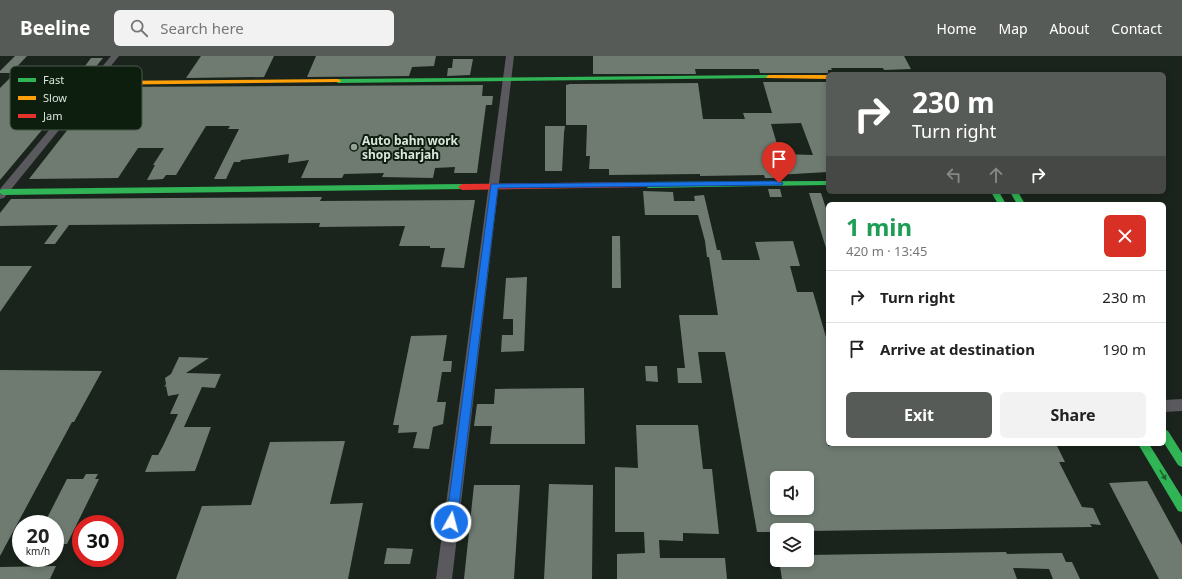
<!DOCTYPE html>
<html lang="en">
<head>
<meta charset="utf-8">
<style>
  body { margin:0; font-family:"Noto Sans",sans-serif; background:#f2f2f2; color:#222; height:100vh; display:flex; flex-direction:column; font-size:15px; white-space:nowrap }
  * { box-sizing:border-box; margin:0 }
  p { font-size:13px; color:#767676 }
  .icon { flex:none; width:22px; height:22px; fill:none; stroke:currentColor; stroke-width:2; stroke-linecap:round; stroke-linejoin:round }
  .map { position:relative; flex:1; overflow:hidden }
  .details { position:absolute; left:826px; top:146px; width:340px; height:244px; display:flex; flex-direction:column; background:#fff; border-radius:6px; box-shadow:0 2px 6px #0003 }
  .details>* { flex:none }
  .banner { position:absolute; left:826px; top:16px; width:340px; height:122px; border-radius:6px; box-shadow:0 2px 6px #0003; background:#575b57; color:#fff; overflow:hidden }
  .tools { position:absolute; left:770px; top:415px; display:grid; gap:8px }
  .tools a { display:grid; place-items:center; width:44px; height:44px; border-radius:6px; background:#fff; box-shadow:0 2px 6px #0003; font-size:20px }
  .speed { position:absolute; left:12px; top:459px; display:flex; gap:8px; font-size:20px; font-weight:700; text-align:center }
  .speed>* { display:grid; place-content:center; width:52px; height:52px; border-radius:50%; background:#fff; box-shadow:0 2px 6px #0003; line-height:1 }
  .speed small { font-size:10px; font-weight:400 }
  .speed .limit { border:6px solid #d22; background:#fff; color:#111 }
  .pin { position:absolute; display:grid; place-items:center; width:34px; height:34px; color:#fff; margin:-41px -17px; border-radius:50% 50% 50% 0; rotate:-45deg; box-shadow:0 0 4px #0007 }
  .pin .icon { rotate:45deg }
  .me { position:absolute; width:44px; margin:-22px; rotate:7deg; stroke-linejoin:round; filter:drop-shadow(0 0 3px #0008) }
  .turn { display:flex; align-items:center; gap:14px; height:84px; padding:0 20px; font-size:18px }
  .turn .icon { width:52px; height:52px; stroke-width:2.5 }
  .turn b { display:block; font-size:28px; line-height:34px }
  .lanes { display:flex; align-items:center; height:38px; padding:0 20px; background:#0003; justify-content:center; gap:20px; direction:ltr }
  .lanes .off { opacity:.35 }
  .round { display:grid; place-items:center; flex:none; width:42px; height:42px; border-radius:6px; background:#f2f2f2 }
  .overview { display:flex; align-items:center; justify-content:space-between; height:68px; padding:0 20px }
  h1 { font-size:24px; font-weight:700; line-height:30px; color:#1e9e55 }
  .cta { display:flex; gap:8px; margin-top:auto; padding:8px 20px }
  .cta a { flex:1; height:46px; border-radius:6px; background:#575b57; color:#fff; font-size:16px; font-weight:700; line-height:46px; text-align:center }
  .cta a+a { background:#f2f2f2; color:#222 }
  ul { padding:0; list-style:none }
  li { display:flex; align-items:center; gap:12px; height:52px; padding:0 20px; border-top:1px solid #e0e0e0 }
  li div { flex:1 }
  li b { display:block; font-size:15px }
  li em { font-style:normal }
  header { display:flex; align-items:center; gap:24px; box-sizing:border-box; height:56px; padding:0 20px; background:#575b57; color:#fff }
  header strong { font-size:19px }
  nav { display:flex; gap:22px; margin-inline-start:auto; font-size:14px }
  .search { width:280px; height:36px; background:#f2f2f2; display:flex; align-items:center; gap:10px; box-sizing:border-box; padding:0 14px; border-radius:6px; color:#767676; font-size:15px }
  .map>svg:first-child { display:block }
  .building { fill:#6f7b71; fill-rule:evenodd }
  .lines { fill:none; stroke-linecap:round; stroke-linejoin:round }
  .street { fill:#59595e; fill-rule:evenodd }
  .fast { fill:#30b455; fill-rule:evenodd }
  .slow { fill:#ff9f0a; fill-rule:evenodd }
  .jam { fill:#e5322d; fill-rule:evenodd }
  .oneway { fill:#1d622e }
  .route { fill:#1a73e8; stroke:#114b97 }
  .poi-dot { fill:#97a198; stroke:#0d1e0f; stroke-width:1.5 }
  .labels { text-anchor:middle; dominant-baseline:central; stroke-width:4; stroke-linejoin:round; paint-order:stroke }
  .far-poi-label { font-size:12px; font-weight:bold; fill:#dae5db; stroke:#0d1e0f; text-anchor:start }
  .key { fill:#0d1e0f; stroke:#4a5a4c; stroke-width:1 }
  .key-label { font-size:11px; fill:#dae5db }
</style>
</head>
<body>
<header>
<strong>Beeline</strong>
<div class="search"><svg class="icon" aria-label="search" viewBox="0 0 24 24"><circle cx="10" cy="10" r="6"/><path d="M15 15l6 6"/></svg>Search here</div>
<nav><a>Home</a><a>Map</a><a>About</a><a>Contact</a></nav>
</header>
<div class="map">
<svg width="1182" height="523" viewBox="0 0 1182 523">
  <rect width="100%" height="100%" fill="#1a241c"/>
  <g class="building">
    <polygon points="15,0 27,0 11,17 0,17 0,15"/>
    <polygon points="201,0 274,0 264,21 186,22"/>
    <polygon points="316,0 436,0 434,10 412,11 409,20 307,21"/>
    <polygon points="593,0 904,0 911,13 884,14 883,12 831,12 832,14 828,14 828,17 760,17 759,13 695,13 696,18 593,18"/>
    <polygon points="91,2 103,2 71,41 64,41 42,68 47,68 0,124 0,32 16,16 34,16 30,20 36,20 24,33 52,33 70,14 82,14"/>
    <polygon points="453,3 473,3 470,19 447,20 448,12 452,12"/>
    <path d="M763,26H828V116L776,119L777,122H765L764,119L700,120V118L609,119V113H589L590,100H586L587,69H566V29L570,28L698,27L703,63H745L743,57H772ZM801,67L813,99L780,98L771,68Z"/>
    <polygon points="483,29 482,40 493,40 492,49 486,49 477,117 454,117 455,111 435,112 433,122 382,121 384,117 344,118 342,122 301,122 309,104 288,107 289,98 241,104 240,106 234,106 226,123 214,123 239,73 228,73 230,70 206,70 176,119 166,119 163,123 147,124 155,109 153,109 164,92 138,92 118,122 29,123 101,31"/>
    <polygon points="545,70 565,70 564,77 562,115 545,115"/>
    <polygon points="768,133 780,133 782,141 770,141"/>
    <path d="M643,135L673,136L674,145H695L694,140L704,139L717,194H720L722,204H760L755,186L793,185L800,210H790L797,236H813L828,288V390L898,388H1056L1065,406H1059L1082,451L1093,452L1101,469L1090,468L1092,471L807,475V474H777V476H757L725,296H698L702,327H678L677,312H685L679,259H718L709,201H707L705,185L698,159H645ZM777,422H807V452H777Z"/>
    <polygon points="809,137 821,137 828,159 828,192 826,192"/>
    <polygon points="322,141 320,145 475,144 464,212 441,211 445,192 430,192 430,190 399,190 405,170 319,171 320,167 69,169 55,188 44,188 58,169 0,170 0,157 11,143"/>
    <polygon points="612,180 620,180 621,232 612,232"/>
    <polygon points="0,210 32,210 0,256"/>
    <polygon points="527,221 524,295 501,296 502,279 513,279 513,263 503,263 506,222"/>
    <polygon points="447,279 443,305 452,305 451,316 442,316 437,346 446,346 443,368 433,371 429,393 413,392 417,376 398,377 399,369 393,369 411,280"/>
    <polygon points="179,301 209,302 186,317 221,318 215,332 202,331 184,371 211,371 195,415 145,416 152,399 158,399 163,390 178,358 170,358 179,338 168,340 166,330 164,331 166,328 165,322 171,318"/>
    <polygon points="645,310 657,310 658,326 646,325"/>
    <polygon points="0,314 102,315 74,366 72,366 0,500"/>
    <polygon points="584,332 585,388 490,388 492,370 474,370 477,348 494,348 495,333"/>
    <polygon points="636,369 698,369 703,413 712,413 719,478 683,477 683,485 659,484 660,502 725,502 727,523 617,523 617,498 645,497 644,476 615,476 615,411 638,412"/>
    <polygon points="345,385 330,448 363,447 348,523 176,523 202,450 251,449 270,386"/>
    <polygon points="86,418 98,418 95,423 99,423 67,488 55,488 55,468 44,468 67,423 83,423"/>
    <polygon points="1147,425 1182,489 1182,523 1159,523 1109,427"/>
    <polygon points="549,428 593,429 592,523 544,523"/>
    <polygon points="474,429 520,429 514,523 464,523"/>
    <polygon points="387,492 413,493 410,508 384,508"/>
    <polygon points="1006,496 1007,498 1062,497 1066,506 1072,506 1080,523 1053,523 1049,513 1013,512 1017,523 782,523 779,504 807,504 807,499"/>
    <polygon points="56,510 50,523 0,523 0,511"/>
  </g>
  <g class="lines">
    <g class="street">
      <polygon points="111,0 119,0 4,142 0,143 0,133"/>
      <polygon points="506,0 514,0 452,523 436,523"/>
      <polygon points="1182,343 1182,355 1164,356 1164,344"/>
    </g>
    <g class="fast">
      <polygon points="769,19 772,21 771,22 338,27 335,25 338,23"/>
      <polygon points="828,125 828,129 648,132 644,129 648,126"/>
      <polygon points="462,128 466,131 465,133 3,139 0,137 0,134 3,133"/>
      <polygon points="991,136 999,136 1006,148 998,148"/>
      <polygon points="1010,136 1018,136 1025,148 1017,148"/>
      <polygon points="1164,373 1168,375 1182,397 1182,411 1178,409 1164,387"/>
      <polygon points="1138,388 1149,388 1182,441 1182,456 1178,455"/>
    </g>
    <g class="slow">
      <polygon points="769,19 828,19 828,23 767,22 766,21"/>
      <polygon points="338,23 341,25 340,26 93,29 90,27 93,25"/>
    </g>
    <polygon class="jam" points="648,126 652,129 651,131 462,134 458,131 462,128"/>
  </g>
  <defs><path id="oneway-solid" d="M-6-.8H1V-3.2L6.5 0L1 3.2V.8H-6Z"/></defs>
  <use class="oneway" href="#oneway-solid" transform="translate(1163 419) rotate(58)"/>
  <polygon class="route" points="779,125 783,127 782,129 498,132 457,466 455,470 451,471 447,470 446,466 491,128"/>
  <circle class="poi-dot" cx="354" cy="91" r="4"/>
  <g class="labels">
    <g class="far-poi-label">
      <text x="362" y="84">Auto bahn work<tspan x="362" dy="14">shop sharjah</tspan></text>
    </g>
  </g>
  <rect x="10" y="10" width="132" height="64" rx="6" class="key"/>
  <rect x="18" y="22" width="18" height="4" fill="#30b455"/>
  <rect x="18" y="40" width="18" height="4" fill="#ff9f0a"/>
  <rect x="18" y="58" width="18" height="4" fill="#e5322d"/>
  <g class="key-label">
    <text x="43" y="28">Fast</text>
    <text x="43" y="46">Slow</text>
    <text x="43" y="64">Jam</text>
  </g>
</svg>
<div class="tools">
<a><svg class="icon" aria-label="sound" viewBox="0 0 24 24"><path d="M4 9h4l5-4v14l-5-4H4zM17 9q2 3 0 6"/></svg></a>
<a><svg class="icon" aria-label="layers" viewBox="0 0 24 24"><path d="M12 4l9 5-9 5-9-5zM3 14l9 5 9-5"/></svg></a>
</div>
<div class="speed"><div>20<small>km/h</small></div><div class="limit">30</div></div>
<div class="pin" style="left:779px;top:127px;background:#d93025"><svg class="icon" aria-label="arrive" viewBox="0 0 24 24"><path d="M6 21V4h12l-3 4 3 4H6"/></svg></div>
<svg class="me" style="left:451px;top:466px" viewBox="-20 -20 40 40"><circle r="17" fill="#1a73e8" stroke="#fff" stroke-width="3"/><path d="M0-11L8 9 0 5-8 9z" fill="#fff"/></svg>
<div class="banner">
<div class="turn"><svg class="icon" aria-label="right" viewBox="0 0 24 24"><path d="M7 20v-9h11M14 6l5 5-5 5"/></svg><div><b>230 m</b>Turn right</div></div>
<div class="lanes"><svg class="icon off" aria-label="left" viewBox="0 0 24 24"><path d="M17 20v-9H6M10 6l-5 5 5 5"/></svg><svg class="icon off" aria-label="ahead" viewBox="0 0 24 24"><path d="M12 20V5M6 11l6-6 6 6"/></svg><svg class="icon" aria-label="right" viewBox="0 0 24 24"><path d="M7 20v-9h11M14 6l5 5-5 5"/></svg></div>
</div>
<section class="details">
<div class="overview"><div><h1>1 min</h1><p>420 m · 13:45</p></div><a class="round" style="background:#d93025;color:#fff"><svg class="icon" aria-label="close" viewBox="0 0 24 24"><path d="M6 6l12 12M18 6L6 18"/></svg></a></div>
<ul>
<li><svg class="icon" aria-label="right" viewBox="0 0 24 24"><path d="M7 20v-9h11M14 6l5 5-5 5"/></svg><div><b>Turn right</b></div><em>230 m</em></li>
<li><svg class="icon" aria-label="arrive" viewBox="0 0 24 24"><path d="M6 21V4h12l-3 4 3 4H6"/></svg><div><b>Arrive at destination</b></div><em>190 m</em></li>
</ul>
<div class="cta"><a>Exit</a><a>Share</a></div>
</section>
</div>
</body>
</html>
